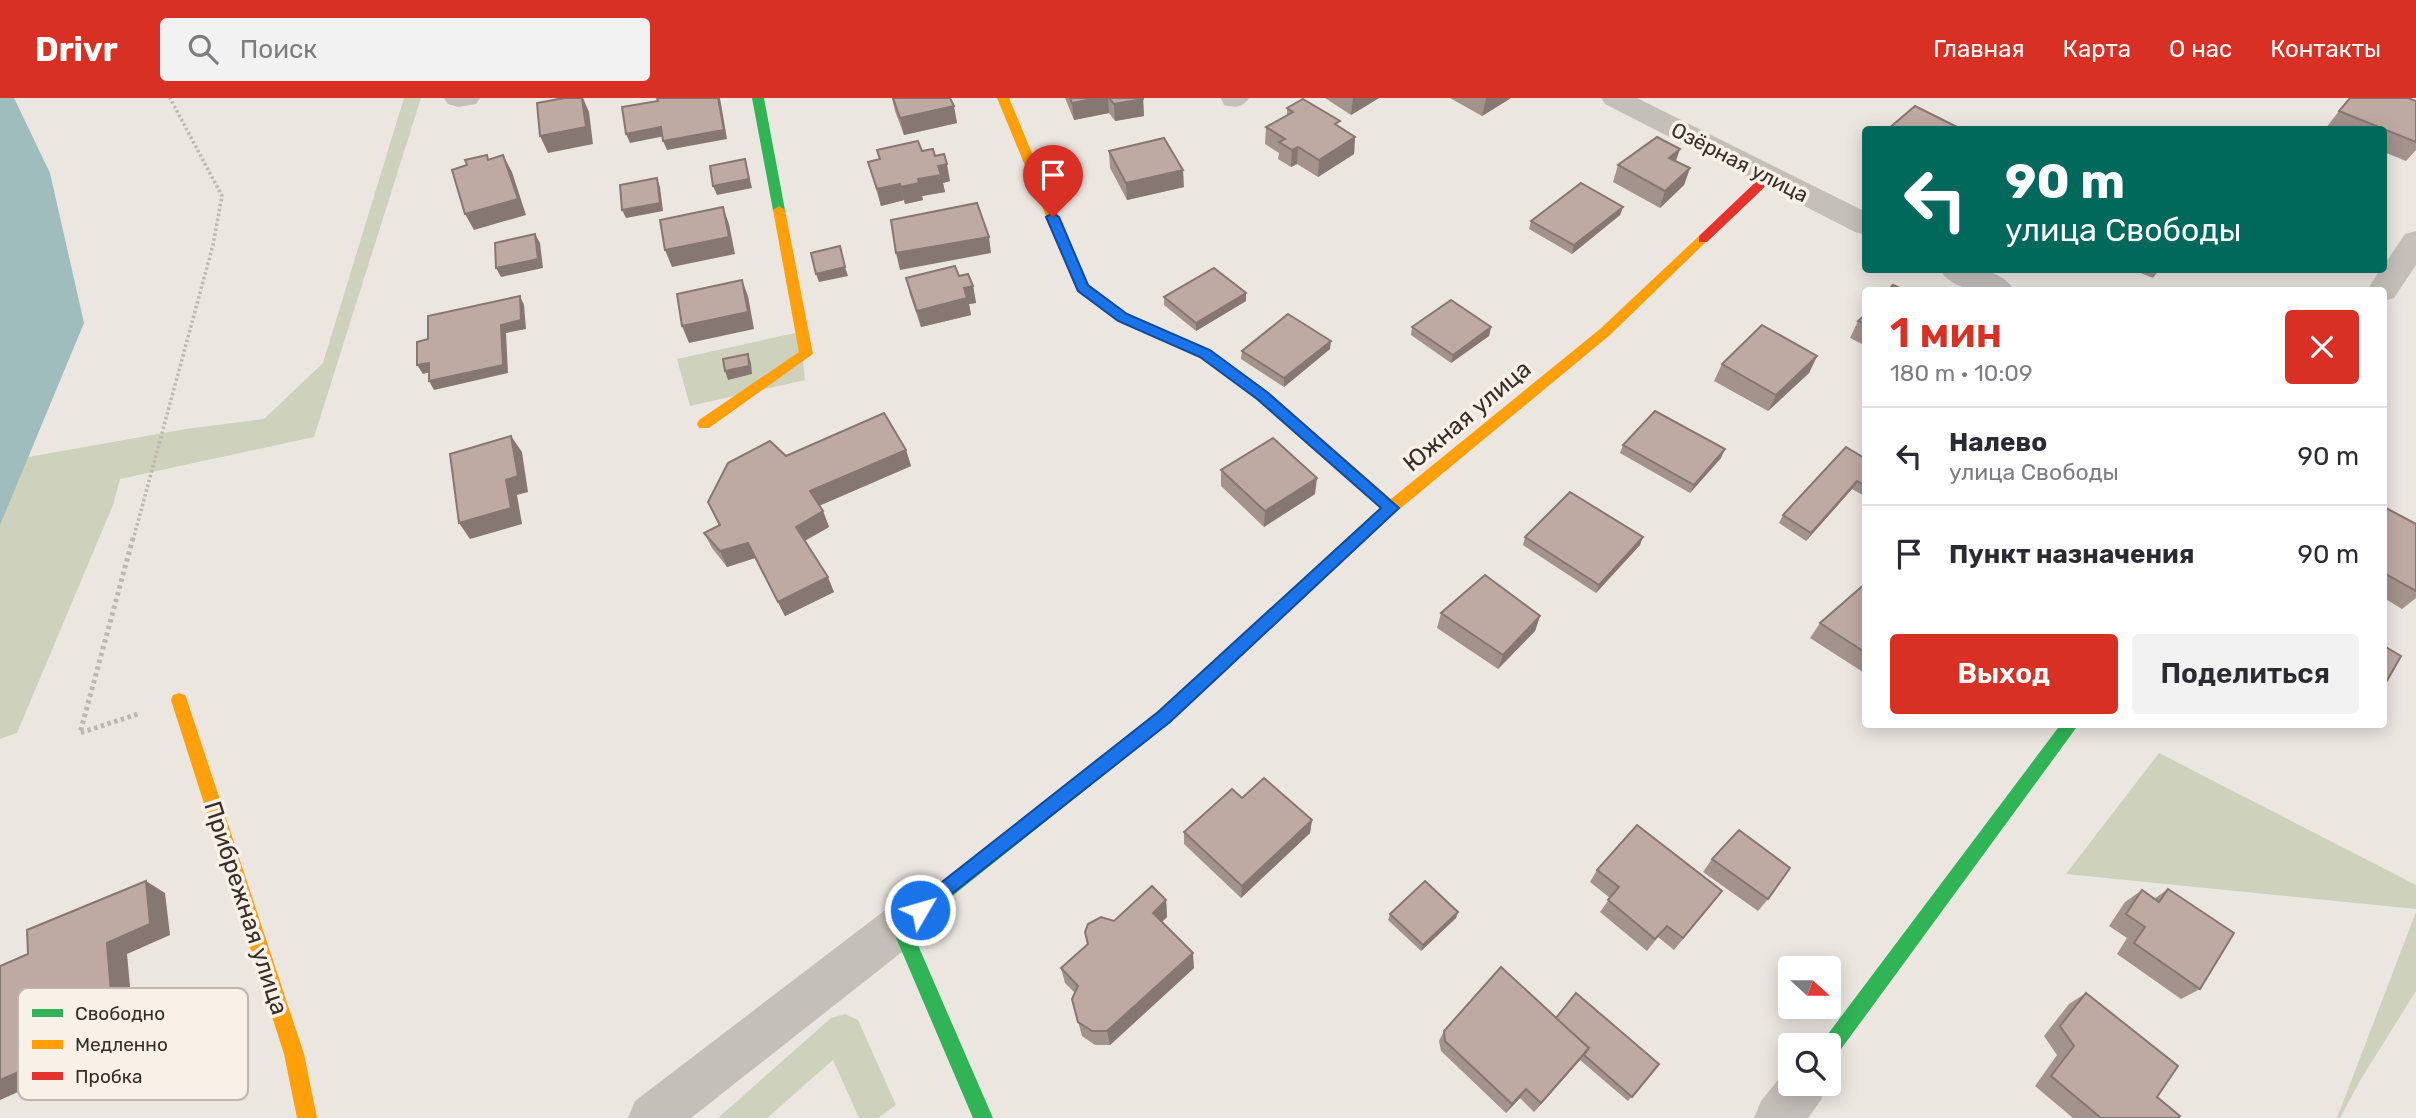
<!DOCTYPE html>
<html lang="ru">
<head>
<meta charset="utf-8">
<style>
  body { margin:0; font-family:Rubik,sans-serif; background:#f2f2f3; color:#2b2b33; height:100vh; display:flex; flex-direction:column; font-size:26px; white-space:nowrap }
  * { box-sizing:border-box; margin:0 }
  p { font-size:23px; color:#7c7c81 }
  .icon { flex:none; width:38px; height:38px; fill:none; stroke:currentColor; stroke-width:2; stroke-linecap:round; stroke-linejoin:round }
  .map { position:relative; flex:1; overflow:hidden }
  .panel { position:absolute; left:1862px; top:189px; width:525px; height:441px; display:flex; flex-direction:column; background:#fff; border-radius:7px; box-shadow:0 4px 18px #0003 }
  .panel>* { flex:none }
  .guide { position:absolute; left:1862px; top:28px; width:525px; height:147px; border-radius:7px; box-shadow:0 4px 18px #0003; background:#00695c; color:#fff; overflow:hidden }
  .needle { width:46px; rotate:111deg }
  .controls { position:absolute; left:1778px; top:858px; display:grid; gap:14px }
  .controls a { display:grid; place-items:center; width:63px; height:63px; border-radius:7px; background:#fff; box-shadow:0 4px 18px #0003; font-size:35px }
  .pin { position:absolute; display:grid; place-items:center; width:60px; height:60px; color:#fff; margin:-72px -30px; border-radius:50% 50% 50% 0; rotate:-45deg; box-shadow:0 0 7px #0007 }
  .pin .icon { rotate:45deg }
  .me { position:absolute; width:77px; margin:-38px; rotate:52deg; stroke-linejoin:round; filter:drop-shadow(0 0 5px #0008) }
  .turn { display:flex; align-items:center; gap:24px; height:147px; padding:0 28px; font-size:32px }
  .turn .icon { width:91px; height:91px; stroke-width:2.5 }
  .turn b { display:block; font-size:49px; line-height:60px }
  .round { display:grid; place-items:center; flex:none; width:74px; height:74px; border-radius:7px; background:#f2f2f3 }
  .headline { display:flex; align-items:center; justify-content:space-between; height:119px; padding:0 28px }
  h1 { font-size:42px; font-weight:600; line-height:52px; color:#d93025 }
  .primary-button { display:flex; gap:14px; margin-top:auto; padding:14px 28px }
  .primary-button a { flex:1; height:80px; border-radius:7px; background:#d93025; color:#fff; font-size:28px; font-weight:600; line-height:80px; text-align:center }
  .primary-button a+a { background:#f2f2f3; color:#2b2b33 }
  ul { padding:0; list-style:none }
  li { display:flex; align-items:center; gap:21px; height:98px; padding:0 28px; border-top:2px solid #e1e1e2 }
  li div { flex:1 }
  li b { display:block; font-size:26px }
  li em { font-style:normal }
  header { display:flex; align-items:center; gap:42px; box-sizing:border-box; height:98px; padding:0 35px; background:#d93025; color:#fff }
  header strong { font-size:33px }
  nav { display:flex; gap:38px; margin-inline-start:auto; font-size:24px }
  .search { width:490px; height:63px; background:#f2f2f3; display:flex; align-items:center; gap:18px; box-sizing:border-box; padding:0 24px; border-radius:7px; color:#7c7c81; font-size:26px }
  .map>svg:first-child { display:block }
  .green { fill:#ced1bc }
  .water { fill:#9ebdbc }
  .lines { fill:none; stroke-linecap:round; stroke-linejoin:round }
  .path-far1 { stroke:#beb7b2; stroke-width:3.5; stroke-dasharray:2.5 2.5; stroke-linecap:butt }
  .path { stroke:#beb7b2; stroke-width:5; stroke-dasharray:3.5 3.5; stroke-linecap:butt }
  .street { fill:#c5bfba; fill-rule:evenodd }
  .fast { fill:#30b455; fill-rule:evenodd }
  .slow { fill:#ff9f0a; fill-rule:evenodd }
  .jam { fill:#e5322d; fill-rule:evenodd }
  .wall { fill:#a4928c }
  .shaded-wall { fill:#867772 }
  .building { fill:#bfaaa3; stroke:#867772; stroke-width:2 }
  .route { fill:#1a73e8; stroke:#114b97; stroke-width:2 }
  .labels { text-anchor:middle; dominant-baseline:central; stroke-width:7; stroke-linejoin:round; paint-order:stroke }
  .far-street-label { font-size:21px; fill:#362c28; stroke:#f9f0e8 }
  .street-label { font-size:24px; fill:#362c28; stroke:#f9f0e8 }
  .key { fill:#f9f0e8; stroke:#beb5ae; stroke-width:2 }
  .key-label { font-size:19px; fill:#362c28 }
</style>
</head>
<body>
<header>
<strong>Drivr</strong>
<div class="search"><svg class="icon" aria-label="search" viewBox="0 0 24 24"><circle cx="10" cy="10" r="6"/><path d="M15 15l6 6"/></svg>Поиск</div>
<nav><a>Главная</a><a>Карта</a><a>О нас</a><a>Контакты</a></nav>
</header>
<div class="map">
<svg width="2416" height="1020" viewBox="0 0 2416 1020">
  <rect width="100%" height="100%" fill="#ece6e1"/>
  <g class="green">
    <polygon points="404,0 421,0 314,339 120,381 113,407 17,635 0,641 0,364 186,331 264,321 323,265"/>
    <polygon points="800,234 805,282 690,308 677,261"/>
    <polygon points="2159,655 2416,787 2416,811 2066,776"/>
    <polygon points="2416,814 2416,893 2361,981 2340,1020 2337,1020"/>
    <polygon points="845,916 858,922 896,1007 878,1020 859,1020 833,962 767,1020 718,1020 831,920"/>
  </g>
  <polygon class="water" points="0,0 14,0 50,75 84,225 0,427"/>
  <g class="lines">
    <polyline class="path-far1" points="133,442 213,147 222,98 170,0"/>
    <polyline class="path" points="133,440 80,635 138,616"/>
    <g class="street">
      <polygon points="444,0 480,0 476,6 458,9 448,6"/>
      <path d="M1221,0H1249C1242,10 1235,10 1224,7Z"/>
      <polygon points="1601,0 1637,0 1866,114 1866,137 1855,134 1605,6"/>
      <polygon points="2416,133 2416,167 2394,200 2384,203 2384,192 2367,192 2380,172 2384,172 2384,167 2405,136"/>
      <path d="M1940,172C1964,170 2000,168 2014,192C1990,194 1955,196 1940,172Z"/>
      <polygon points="900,807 916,813 922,828 916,843 691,1020 628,1020 635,1003 884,813"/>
      <polygon points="1790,967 1790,985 1828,985 1821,1002 1808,1020 1754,1020 1761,1003"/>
    </g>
    <g class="fast">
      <polygon points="752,0 764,0 785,112 779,116 773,112"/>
      <polygon points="1300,487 1306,489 1308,493 1306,497 1170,624 911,831 993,1020 973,1020 891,828 894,822 1158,614 1294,489"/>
      <polygon points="2061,626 2079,626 1836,958 1829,961 1829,947 1821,947 1822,944"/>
    </g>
    <g class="slow">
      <polygon points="997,0 1009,0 1087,187 1127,216 1210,252 1267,293 1391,401 1600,231 1699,138 1707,138 1709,141 1610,237 1396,414 1306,497 1294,497 1292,493 1294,489 1381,410 1257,301 1200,258 1117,222 1077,193"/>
      <polygon points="779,108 785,112 813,256 709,330 699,330 697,326 699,322 799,254 773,112"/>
      <polygon points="179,595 185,597 187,602 304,956 317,1020 297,1020 284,956 171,602 173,597"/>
    </g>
    <polygon class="jam" points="1768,75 1772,76 1772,82 1707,144 1699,144 1699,138 1764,76"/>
  </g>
  <g class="wall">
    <polygon points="892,0 950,0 957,25 904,37 895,13"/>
    <polygon points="1065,0 1143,0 1144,18 1115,23 1109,15 1074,22"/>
    <polygon points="1325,0 1379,0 1351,17"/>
    <polygon points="1450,0 1511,0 1482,18"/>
    <polygon points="2416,3 2416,52 2406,63 2384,54 2384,32 2331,32 2326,30 2339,13"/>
    <polygon points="1287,10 1339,29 1355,39 1354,56 1318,79 1297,66 1291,69 1278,61 1279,55 1265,46 1266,29 1287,17"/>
    <polygon points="1680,51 1676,63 1690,70 1684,87 1660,110 1613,84 1618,67"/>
    <polygon points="877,52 922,53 935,58 950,83 943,85 945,94 922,98 923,102 905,106 904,102 881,108 868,64 879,61"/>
    <polygon points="1109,53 1184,89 1127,102 1110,70"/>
    <polygon points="1623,109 1620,117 1572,156 1529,131 1531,123"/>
    <polygon points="2133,172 2159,172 2153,180"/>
    <polygon points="959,178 973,188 976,205 969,206 971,217 921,229 910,197 906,180"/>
    <polygon points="1164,199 1246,203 1196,233 1164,207"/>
    <polygon points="1866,216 1866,248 1850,240 1858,223"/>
    <polygon points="1412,229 1491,229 1489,238 1451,265 1411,237"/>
    <polygon points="1330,251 1284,289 1241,261 1242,253"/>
    <polygon points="1817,258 1809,275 1768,313 1714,283 1722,266"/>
    <polygon points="1623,347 1721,360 1690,395 1620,355"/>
    <polygon points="906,352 911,368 819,408 823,413 829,429 805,443 834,494 785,518 755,460 727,469 712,450 704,435 719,428 708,404 786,358"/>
    <polygon points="1866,361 1866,399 1852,391 1806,443 1779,425 1783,417"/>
    <polygon points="1221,372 1315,396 1264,429 1221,388"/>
    <polygon points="2384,409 2416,426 2416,500 2402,511 2384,500"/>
    <polygon points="1525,439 1640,447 1596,495 1523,447"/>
    <polygon points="1866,485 1866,576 1810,540 1820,525"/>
    <polygon points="1441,515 1540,518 1535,533 1498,571 1437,530"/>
    <polygon points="1242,700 1312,722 1310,735 1241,800 1184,746 1184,734"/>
    <polygon points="1712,761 1768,801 1758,813 1703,774"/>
    <polygon points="1597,772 1713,805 1674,852 1658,839 1647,853 1600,814 1610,800 1590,784"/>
    <polygon points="2168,791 2200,891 2181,901 2117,856 2127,840 2109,828 2125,804 2142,792 2154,801"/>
    <polygon points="1166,802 1167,819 1162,824 1194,870 1110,947 1095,947 1082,938 1072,901 1075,895 1065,885 1061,870 1087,847 1085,834"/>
    <polygon points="1458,814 1456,820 1421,853 1388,822 1390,816"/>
    <polygon points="2086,895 2157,999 2178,1020 2073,1020 2035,988 2057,957 2044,938 2069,906"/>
    <polygon points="1556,920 1659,966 1628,1003 1580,962 1534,1014 1520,1000 1506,1015 1441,953 1439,943 1444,933"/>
  </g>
  <g class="shaded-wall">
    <polygon points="582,0 583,0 589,14 593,46 548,55 540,38"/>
    <polygon points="718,0 720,0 727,41 667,52 663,43"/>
    <polygon points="1098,0 1108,0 1109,15 1074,22 1072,5"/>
    <polygon points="1353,0 1379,0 1351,17"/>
    <polygon points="1487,0 1511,0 1482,18 1486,1"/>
    <polygon points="1143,1 1144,18 1115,23 1114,6"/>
    <polygon points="954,8 957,25 904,37 900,20"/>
    <polygon points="661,29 665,38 630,45 626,36"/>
    <polygon points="1355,39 1354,56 1318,79 1319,62"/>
    <polygon points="1298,49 1297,66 1291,69 1292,52"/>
    <polygon points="1680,51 1674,67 1669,60"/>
    <polygon points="503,57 512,74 526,117 474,132 465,116"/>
    <polygon points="745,61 752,90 717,97 713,88"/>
    <polygon points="947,66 950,83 943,85 945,94 922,98 923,102 905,106 901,89 938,68"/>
    <polygon points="1690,70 1684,87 1660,110 1665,93"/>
    <polygon points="1183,72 1184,89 1127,102 1126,85"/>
    <polygon points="657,80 660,89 663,113 626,120 622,112"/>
    <polygon points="900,86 904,102 881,108 877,91"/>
    <polygon points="723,109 729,126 735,156 672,169 665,152"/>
    <polygon points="1623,109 1620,117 1572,156 1574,147"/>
    <polygon points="535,136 540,145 543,170 501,179 496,170"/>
    <polygon points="989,139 991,155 900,172 896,155"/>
    <polygon points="845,169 848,178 819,184 816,176"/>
    <polygon points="742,182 748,198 754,231 689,245 682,228"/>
    <polygon points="973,188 976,205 969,206 971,217 921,229 917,213 964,190"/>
    <polygon points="1246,195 1246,203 1196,233 1196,225"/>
    <polygon points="520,198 524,207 526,231 506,235 508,275 434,292 429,283"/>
    <polygon points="1491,229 1489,238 1451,265 1453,257"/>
    <polygon points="1331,243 1330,251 1284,289 1284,280"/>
    <polygon points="748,256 751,265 752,276 728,282 725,273"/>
    <polygon points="1817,258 1809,275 1768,313 1776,297"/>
    <polygon points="429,265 434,273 423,276 417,267"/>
    <polygon points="511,338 522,354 528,394 517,397 522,426 470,441 459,425 506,382"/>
    <polygon points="1725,351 1721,360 1690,395 1694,387"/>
    <polygon points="906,352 911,368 816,409 810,393"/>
    <polygon points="1317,380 1315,396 1264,429 1265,413"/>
    <polygon points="1857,383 1852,391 1806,443 1811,435"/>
    <polygon points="823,413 829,429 802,444 796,429"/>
    <polygon points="1643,439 1640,447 1596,495 1599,487"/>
    <polygon points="748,445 755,460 727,469 720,453"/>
    <polygon points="828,479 834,494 785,518 778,504"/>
    <polygon points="1540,518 1535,533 1498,571 1503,557"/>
    <polygon points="1312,722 1310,735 1241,800 1242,788"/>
    <polygon points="146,783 165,795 170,837 127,856 135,942 0,1002 0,982 107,845"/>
    <polygon points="1166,802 1167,819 1154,831 1153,815"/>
    <polygon points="1458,814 1456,820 1421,853 1423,847"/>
    <polygon points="1193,855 1194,870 1110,947 1107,933"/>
    <polygon points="1589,950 1580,962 1534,1014 1541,1005"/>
    <polygon points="1526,991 1520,1000 1506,1015 1512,1006"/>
  </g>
  <g class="building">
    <polygon points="564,0 582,0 586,29 540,38 537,5"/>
    <polygon points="657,0 718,0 724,32 663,43 661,29 626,36 622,9 658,3"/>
    <polygon points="893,0 950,0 954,8 900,20"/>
    <polygon points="1070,0 1098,0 1072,5"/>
    <polygon points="1109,0 1143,0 1143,1 1114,6"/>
    <polygon points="2350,0 2408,0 2416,3 2416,44 2339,13"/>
    <polygon points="1303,1 1340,23 1335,26 1355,39 1319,62 1298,49 1292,52 1279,44 1285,41 1266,29 1293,14 1287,10"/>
    <polygon points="1915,8 1963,32 1887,32"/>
    <polygon points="1657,39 1680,51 1669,60 1690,70 1665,93 1618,67"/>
    <polygon points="1164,40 1183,72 1126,85 1109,53"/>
    <polygon points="918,43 922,53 933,51 935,58 944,56 947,66 938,68 941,77 918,81 919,85 901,89 900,86 877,91 868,64 880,61 877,52"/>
    <polygon points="487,57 488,62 503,57 518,101 465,116 452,72 467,67 465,62"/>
    <polygon points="745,61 749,81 713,88 710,68"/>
    <polygon points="657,80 660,105 622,112 620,87"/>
    <polygon points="1581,85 1623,109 1574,147 1531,123"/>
    <polygon points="977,105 989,139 896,155 891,122"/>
    <polygon points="723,109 729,139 665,152 660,122"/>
    <polygon points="535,136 538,161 496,170 495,145"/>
    <polygon points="840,148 845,169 816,176 811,155"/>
    <polygon points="955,168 959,178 968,176 973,188 964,190 967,200 917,213 906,180"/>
    <polygon points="1214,170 1246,195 1196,225 1164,199"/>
    <polygon points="742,182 748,214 682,228 677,196"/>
    <polygon points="1893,187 1904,192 1888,192"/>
    <polygon points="520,198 521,222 501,227 503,267 429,283 429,265 417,267 417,244 428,241 428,218"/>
    <polygon points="1451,202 1491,229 1453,257 1412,229"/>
    <polygon points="1288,216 1331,243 1284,280 1242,253"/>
    <polygon points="1866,216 1866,227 1858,223"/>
    <polygon points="1762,227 1817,258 1776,297 1722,266"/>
    <polygon points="748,256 749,268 725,273 723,261"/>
    <polygon points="1655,313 1725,351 1694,387 1623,347"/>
    <polygon points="884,315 906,352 810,393 823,413 796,429 828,479 778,504 748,445 720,453 704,435 720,427 708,404 728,365 770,343 786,358"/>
    <polygon points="511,338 518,378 506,382 511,410 459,425 450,356"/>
    <polygon points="1273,340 1317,380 1265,413 1221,372"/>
    <polygon points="1846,349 1866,361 1866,388 1857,383 1811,435 1783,417"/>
    <polygon points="1570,394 1643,439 1599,487 1525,439"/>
    <polygon points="2384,409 2416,426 2416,493 2384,475"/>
    <polygon points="1485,477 1540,518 1503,557 1441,515"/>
    <polygon points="1866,485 1866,555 1820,525"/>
    <polygon points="2384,548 2401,558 2384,588"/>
    <polygon points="1264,680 1312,722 1242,788 1184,734 1232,691 1242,700"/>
    <polygon points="1637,727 1722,793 1683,840 1667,828 1655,841 1608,802 1619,789 1597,772"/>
    <polygon points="1739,732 1790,770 1768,801 1712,761"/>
    <polygon points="146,783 150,826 107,845 114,932 0,982 0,868 28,856 27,832"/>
    <polygon points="1425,783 1458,814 1423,847 1390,816"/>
    <polygon points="1152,788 1166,802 1153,815 1193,855 1107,933 1092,933 1078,924 1072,901 1078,888 1061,870 1088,846 1085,834 1088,826 1101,819 1114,823"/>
    <polygon points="2168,791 2234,835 2200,891 2134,845 2145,829 2126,816 2142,792 2159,804"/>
    <polygon points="1501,869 1589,950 1541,1005 1526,991 1512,1006 1445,943 1444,933"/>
    <polygon points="1576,895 1659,966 1632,999 1584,957 1589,950 1556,920"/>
    <polygon points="2086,895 2178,968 2157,999 2180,1018 2178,1020 2101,1020 2051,978 2074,948 2060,928"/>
  </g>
  <polygon class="route" points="1053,115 1059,119 1088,187 1127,216 1210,252 1267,294 1399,410 1170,624 920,821 914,819 911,812 914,806 1158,614 1381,410 1257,301 1200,259 1118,223 1078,193 1046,119"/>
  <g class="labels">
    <g class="far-street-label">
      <text transform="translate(1740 64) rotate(27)">Озёрная улица</text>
    </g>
    <g class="street-label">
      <text transform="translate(1467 318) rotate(-40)">Южная улица</text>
      <text transform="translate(246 810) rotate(72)">Прибрежная улица</text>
    </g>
  </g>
  <rect x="18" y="890" width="230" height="112" rx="10" class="key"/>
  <rect x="32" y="911" width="31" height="8" fill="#30b455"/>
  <rect x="32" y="942" width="31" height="9" fill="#ff9f0a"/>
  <rect x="32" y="974" width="31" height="8" fill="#e5322d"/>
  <g class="key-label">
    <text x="75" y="922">Свободно</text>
    <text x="75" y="953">Медленно</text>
    <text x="75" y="985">Пробка</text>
  </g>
</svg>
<div class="controls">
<a><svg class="needle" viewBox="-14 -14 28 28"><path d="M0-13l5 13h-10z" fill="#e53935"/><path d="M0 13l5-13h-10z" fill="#7c7c81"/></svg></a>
<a><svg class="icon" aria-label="search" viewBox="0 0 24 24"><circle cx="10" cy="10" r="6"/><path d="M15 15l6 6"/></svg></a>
</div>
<div class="pin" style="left:1053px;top:119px;background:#d93025"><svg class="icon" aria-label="arrive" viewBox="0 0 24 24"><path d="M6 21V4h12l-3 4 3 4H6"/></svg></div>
<svg class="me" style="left:920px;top:812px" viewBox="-20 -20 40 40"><circle r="17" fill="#1a73e8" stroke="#fff" stroke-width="3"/><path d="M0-11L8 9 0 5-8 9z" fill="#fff"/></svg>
<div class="guide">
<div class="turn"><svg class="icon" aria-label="left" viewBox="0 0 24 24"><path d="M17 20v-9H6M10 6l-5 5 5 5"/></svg><div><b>90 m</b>улица Свободы</div></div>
</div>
<section class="panel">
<div class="headline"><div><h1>1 мин</h1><p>180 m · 10:09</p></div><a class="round" style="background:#d93025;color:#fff"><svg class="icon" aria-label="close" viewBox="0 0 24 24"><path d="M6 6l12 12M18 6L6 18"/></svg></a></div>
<ul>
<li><svg class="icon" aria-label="left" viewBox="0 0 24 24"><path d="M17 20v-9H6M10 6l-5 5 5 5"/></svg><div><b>Налево</b><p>улица Свободы</p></div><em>90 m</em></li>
<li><svg class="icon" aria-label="arrive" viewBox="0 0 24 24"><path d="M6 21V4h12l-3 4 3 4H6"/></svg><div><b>Пункт назначения</b></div><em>90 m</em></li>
</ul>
<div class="primary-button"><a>Выход</a><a>Поделиться</a></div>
</section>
</div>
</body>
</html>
